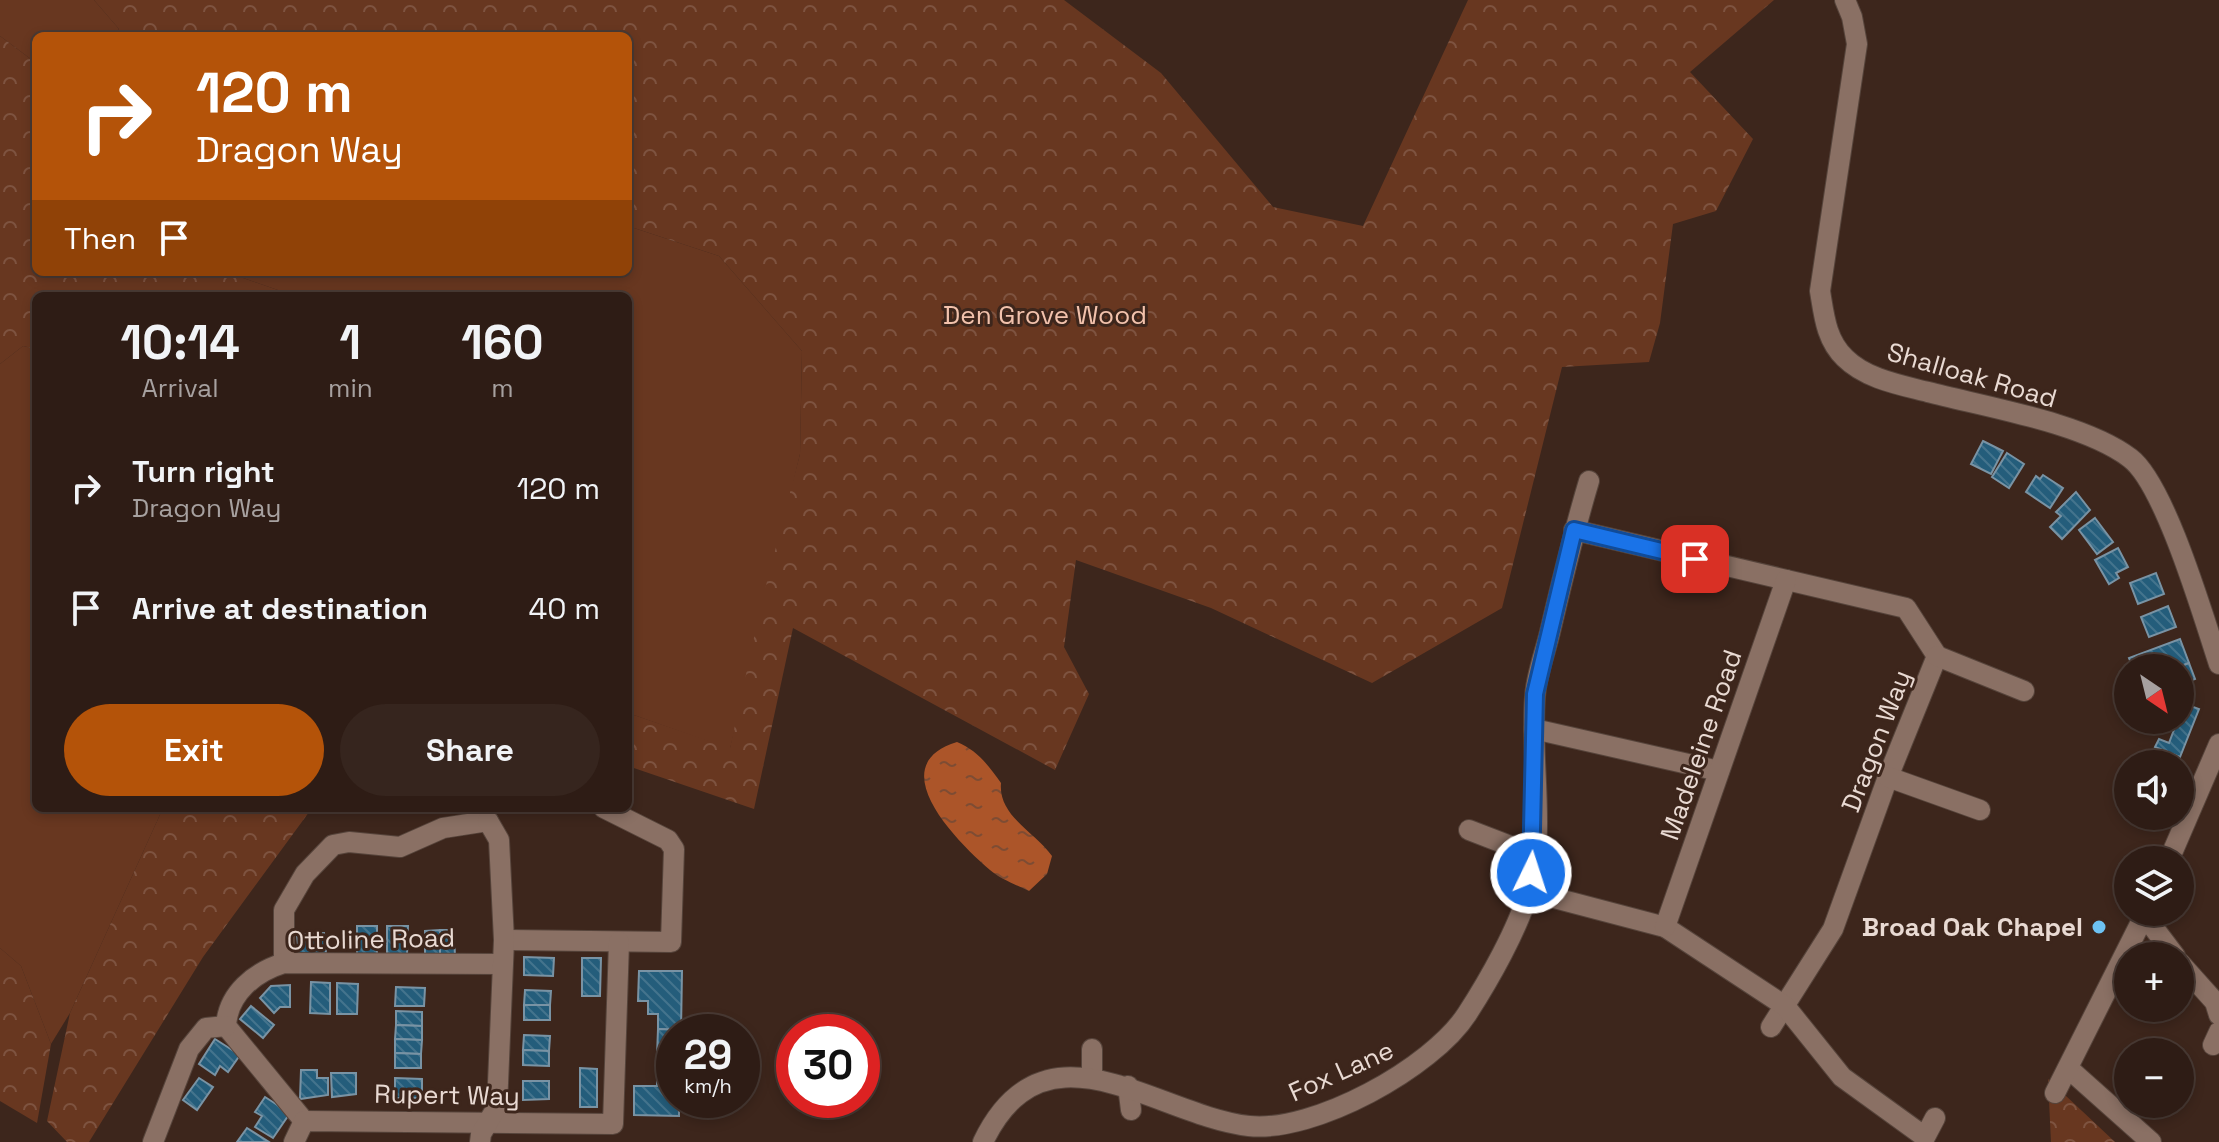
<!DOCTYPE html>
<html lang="en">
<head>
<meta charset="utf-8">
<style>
  body { margin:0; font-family:"Space Grotesk",sans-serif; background:#36251e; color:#f1f3f6; height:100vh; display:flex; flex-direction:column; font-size:30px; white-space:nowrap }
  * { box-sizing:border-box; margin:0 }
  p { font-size:26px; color:#a7a1a0 }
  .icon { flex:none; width:44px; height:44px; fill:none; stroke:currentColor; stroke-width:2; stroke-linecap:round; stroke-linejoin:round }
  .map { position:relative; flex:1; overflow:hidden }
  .details { position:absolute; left:32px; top:292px; width:600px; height:520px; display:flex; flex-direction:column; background:#2e1c15; border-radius:12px; box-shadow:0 4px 12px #0003,0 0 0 2px #493a34 }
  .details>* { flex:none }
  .top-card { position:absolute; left:32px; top:32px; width:600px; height:244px; border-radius:12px; box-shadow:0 4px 12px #0003,0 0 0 2px #493a34; background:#b45309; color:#fff; overflow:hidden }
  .needle { width:52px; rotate:145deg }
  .fabs { position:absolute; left:2114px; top:654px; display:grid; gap:16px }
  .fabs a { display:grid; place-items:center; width:80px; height:80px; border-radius:50%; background:#2e1c15; box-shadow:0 4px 12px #0003,0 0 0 2px #493a34; font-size:40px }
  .speed { position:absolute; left:656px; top:1014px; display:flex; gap:16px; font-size:40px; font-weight:700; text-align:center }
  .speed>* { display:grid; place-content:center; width:104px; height:104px; border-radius:50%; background:#2e1c15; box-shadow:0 4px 12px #0003,0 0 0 2px #493a34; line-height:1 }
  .speed small { font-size:20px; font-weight:400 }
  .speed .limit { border:12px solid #d22; background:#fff; color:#111 }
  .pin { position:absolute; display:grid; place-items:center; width:68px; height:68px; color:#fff; margin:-34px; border-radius:16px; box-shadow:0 4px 12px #0006 }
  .me { position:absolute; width:88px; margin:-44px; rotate:4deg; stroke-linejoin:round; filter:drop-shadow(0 0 6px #0008) }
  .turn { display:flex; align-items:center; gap:28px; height:168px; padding:0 32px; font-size:36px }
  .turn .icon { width:104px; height:104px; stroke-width:2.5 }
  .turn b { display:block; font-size:56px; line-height:68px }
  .then { display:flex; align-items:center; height:76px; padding:0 32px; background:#0003; gap:16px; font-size:30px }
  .eta { display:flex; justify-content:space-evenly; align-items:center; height:136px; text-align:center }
  .eta b { font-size:48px; font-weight:700; line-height:56px }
  .cta { display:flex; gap:16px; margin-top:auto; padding:16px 32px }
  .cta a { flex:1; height:92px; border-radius:48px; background:#b45309; color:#fff; font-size:32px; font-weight:700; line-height:92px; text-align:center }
  .cta a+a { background:#36251e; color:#f1f3f6 }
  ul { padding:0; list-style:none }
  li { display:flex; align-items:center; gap:24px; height:120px; padding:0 32px }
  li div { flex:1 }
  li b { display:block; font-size:30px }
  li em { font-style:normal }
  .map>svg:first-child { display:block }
  .grass { fill:#683720 }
  .forest { fill:url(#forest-crowns) }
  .water { fill:url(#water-ripples) }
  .building { fill:url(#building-back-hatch); stroke:#7993a4; stroke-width:2 }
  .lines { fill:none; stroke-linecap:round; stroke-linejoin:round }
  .minor-casing { stroke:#56443b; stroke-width:22 }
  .minor { stroke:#8a7064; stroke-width:20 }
  .route-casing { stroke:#114b97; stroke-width:20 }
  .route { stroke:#1a73e8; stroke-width:14 }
  .poi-dot { fill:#6dc2f3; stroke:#3d261c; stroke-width:3 }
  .labels { text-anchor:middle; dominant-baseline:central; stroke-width:6; stroke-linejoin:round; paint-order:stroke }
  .park-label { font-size:26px; fill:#f2c2ac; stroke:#3d261c }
  .street-label { font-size:26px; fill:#e9dad3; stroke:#3d261c }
  .poi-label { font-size:26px; font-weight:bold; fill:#e9dad3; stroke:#3d261c; text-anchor:end }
</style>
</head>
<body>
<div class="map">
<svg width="2219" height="1142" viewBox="0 0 2219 1142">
  <defs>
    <pattern id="forest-crowns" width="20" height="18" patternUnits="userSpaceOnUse" patternTransform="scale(2)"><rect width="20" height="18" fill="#683720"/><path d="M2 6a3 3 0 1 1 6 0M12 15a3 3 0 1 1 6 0" fill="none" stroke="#7e5340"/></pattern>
    <pattern id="water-ripples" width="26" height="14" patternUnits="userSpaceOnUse" patternTransform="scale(2)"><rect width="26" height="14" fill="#ac5529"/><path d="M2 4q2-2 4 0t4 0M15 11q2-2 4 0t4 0" fill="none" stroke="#7e4c33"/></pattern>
    <pattern id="building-back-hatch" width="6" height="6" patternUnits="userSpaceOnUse" patternTransform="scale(2)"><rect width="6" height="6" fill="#245d7b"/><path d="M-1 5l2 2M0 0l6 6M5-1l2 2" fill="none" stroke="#44748d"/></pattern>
  </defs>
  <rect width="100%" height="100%" fill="#3d261c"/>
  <g class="grass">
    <polygon points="0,0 94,0 119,29 113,36 36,36 36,63 0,36"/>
    <polygon points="628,226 719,256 802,351 800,454 730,749 628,713 628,296 295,296 226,272 628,272"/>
    <polygon points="23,346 36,349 36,808 163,808 70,1013 51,1044 21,966 0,948 0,364"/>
  </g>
  <g class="forest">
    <polygon points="94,0 1064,0 1161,73 1273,207 1363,226 1468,0 1774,0 1690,72 1753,139 1716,211 1673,224 1660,323 1649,362 1562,367 1502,608 1372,683 1211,608 1076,560 1064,647 1089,694 1055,770 793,628 754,809 628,766 628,713 730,748 762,601 800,454 802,351 719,256 628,226 628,36 113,36 119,29"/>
    <polygon points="0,36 36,63 36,272 226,272 295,296 36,296 36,349 23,346 0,364"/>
    <polygon points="163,808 312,808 203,957 89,1142 67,1142 47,1121 70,1013"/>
    <polygon points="0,948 21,966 51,1044 37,1123 0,1101"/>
    <polygon points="2048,1079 2115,1142 2051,1142"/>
  </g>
  <path class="water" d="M957,742C977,750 989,766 1001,783C998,816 1035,832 1052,856L1047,874L1029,891C1017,885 1000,879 990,870C956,841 881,765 957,742Z"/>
  <g class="building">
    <polygon points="1983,441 2003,451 1991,474 1971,464"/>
    <polygon points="2007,453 2024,464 2009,488 1992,477"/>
    <polygon points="2043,475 2063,488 2050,508 2026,492 2036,476 2040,479"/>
    <polygon points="2076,492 2090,510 2062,539 2050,527 2061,516 2056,512"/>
    <polygon points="2095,518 2113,542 2097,554 2079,530"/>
    <polygon points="2118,548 2128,567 2116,573 2119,578 2109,584 2095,560"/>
    <polygon points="2156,573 2164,594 2138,604 2130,583"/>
    <polygon points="2168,606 2176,627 2149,637 2141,617"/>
    <polygon points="2180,639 2189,663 2176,668 2148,668 2145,660 2132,665 2129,658"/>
    <polygon points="2189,663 2195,679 2180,685 2180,668 2176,668"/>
    <polygon points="2182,703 2199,709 2180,757 2155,747 2159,739 2169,743 2175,727 2156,720 2180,720"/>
    <rect x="357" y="926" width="20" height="29"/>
    <polygon points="387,926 408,926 407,955 387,955"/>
    <polygon points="440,930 440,957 425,958 425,931"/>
    <polygon points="440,930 454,930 455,957 440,957"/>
    <polygon points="324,933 326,953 299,955 297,935"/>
    <polygon points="524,957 554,958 553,976 524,975"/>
    <polygon points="582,958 601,958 600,996 582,996"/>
    <polygon points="639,971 682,971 681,1030 658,1029 658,1014 648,1014 648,1001 638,1001"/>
    <polygon points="311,982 330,983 330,1014 310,1013"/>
    <polygon points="337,983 358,984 357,1014 337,1014"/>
    <polygon points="290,985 290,1007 280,1007 274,1013 260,998 271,986"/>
    <polygon points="396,987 425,988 424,1006 395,1006"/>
    <polygon points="525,990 551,991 550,1005 524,1005"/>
    <rect x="524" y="1005" width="26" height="15"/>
    <polygon points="251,1006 274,1025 263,1038 240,1019"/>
    <polygon points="396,1011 422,1012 422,1026 396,1025"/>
    <polygon points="396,1025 422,1026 422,1040 395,1039"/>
    <polygon points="658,1029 681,1030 674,1032 674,1057 657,1056"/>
    <polygon points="524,1035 550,1036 549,1051 523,1050"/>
    <polygon points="215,1039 240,1055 228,1072 220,1066 215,1075 199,1064"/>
    <polygon points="395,1039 422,1040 421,1054 395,1053"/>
    <polygon points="523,1050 549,1051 549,1066 523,1065"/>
    <polygon points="395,1053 421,1054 421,1068 395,1068"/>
    <polygon points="657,1056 674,1057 674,1100 679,1100 679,1116 634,1115 634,1086 657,1086"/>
    <polygon points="580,1068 597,1069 597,1107 580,1107"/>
    <polygon points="301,1070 317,1070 317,1078 328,1078 328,1095 300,1099"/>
    <polygon points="331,1073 356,1073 356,1094 332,1097"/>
    <polygon points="199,1078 213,1087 197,1110 183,1100"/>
    <polygon points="395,1078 422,1079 422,1098 395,1098"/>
    <polygon points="523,1081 549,1081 549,1099 523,1100"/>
    <polygon points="265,1097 290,1113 273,1138 255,1127 262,1116 255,1112"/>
    <polygon points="247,1128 269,1142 237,1142"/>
  </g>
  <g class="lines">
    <g class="minor-casing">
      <g id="minor">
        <path d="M1845,0L1852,17L1857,44L1820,291C1824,315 1826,340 1845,358C1866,379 1901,385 1928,392C1986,407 2084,423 2130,458C2165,484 2204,619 2219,664"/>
        <polyline points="1574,530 1906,608 1937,656 1888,777 1833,929 1771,1027"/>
        <polyline points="1937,656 2024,691"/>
        <polyline points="1534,729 1719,771"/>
        <polyline points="1888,777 1980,810"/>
        <polyline points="1469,830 1534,855"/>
        <polyline points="2169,860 2219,744"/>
        <polyline points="1528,891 1665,927 1785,1006 1842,1077 1925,1137 1935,1118"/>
        <polyline points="2144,915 2175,956"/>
        <polyline points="1665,927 1786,580"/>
        <polyline points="504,940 671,942 674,849 668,840 604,808"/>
        <polyline points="284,963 284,910 305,874 333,845 349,842 400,847 443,828 488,821"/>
        <polyline points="2180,963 2215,1002 2219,1015"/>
        <polyline points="2213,1045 2219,1032"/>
        <polyline points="2068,1068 2151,1142"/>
        <polyline points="1092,1078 1092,1049"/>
        <polyline points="1128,1086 1131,1110"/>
        <polyline points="2055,1093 2146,912"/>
        <path d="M304,1121L226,1026C228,993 255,972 284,963L502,964"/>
        <polyline points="153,1142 189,1049 206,1028 226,1026"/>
        <polyline points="294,1142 304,1121 613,1124 619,942"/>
        <polyline points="480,1142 481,1134 497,1107 504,940 499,840 488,821"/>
        <path d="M983,1142C1045,1013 1155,1115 1249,1126C1314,1133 1432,1068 1467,1014C1489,980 1518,929 1529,890C1546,829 1530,759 1535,697C1536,676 1545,653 1550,632C1562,581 1574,531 1589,481"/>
      </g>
    </g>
    <use href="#minor" class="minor"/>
  </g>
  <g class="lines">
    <g class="route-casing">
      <polyline id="route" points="1531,873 1535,694 1574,530 1695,559"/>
    </g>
    <use href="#route" class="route"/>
  </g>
  <circle class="poi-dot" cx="2099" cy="927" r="8"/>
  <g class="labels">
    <g class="park-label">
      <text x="1045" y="315">Den Grove Wood</text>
    </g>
    <g class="street-label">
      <text transform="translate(1972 375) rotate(16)">Shalloak Road</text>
      <text transform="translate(1876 741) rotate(-69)">Dragon Way</text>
      <text transform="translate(1701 745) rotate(-71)">Madeleine Road</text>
      <text transform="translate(371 939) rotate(-1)">Ottoline Road</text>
      <text transform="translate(1341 1071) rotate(-24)">Fox Lane</text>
      <text transform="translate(447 1095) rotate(1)">Rupert Way</text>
    </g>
    <g class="poi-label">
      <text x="2083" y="927">Broad Oak Chapel</text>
    </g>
  </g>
</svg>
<div class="fabs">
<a><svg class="needle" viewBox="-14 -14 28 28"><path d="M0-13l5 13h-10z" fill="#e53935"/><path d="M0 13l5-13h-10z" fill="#a7a1a0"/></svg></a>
<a><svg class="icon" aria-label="sound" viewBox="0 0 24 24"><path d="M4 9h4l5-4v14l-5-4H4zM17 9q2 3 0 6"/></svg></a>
<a><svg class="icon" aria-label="layers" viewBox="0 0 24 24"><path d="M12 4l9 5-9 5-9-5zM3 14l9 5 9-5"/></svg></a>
<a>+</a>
<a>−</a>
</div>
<div class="speed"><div>29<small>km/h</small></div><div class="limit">30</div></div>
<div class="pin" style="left:1695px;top:559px;background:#d93025"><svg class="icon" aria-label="arrive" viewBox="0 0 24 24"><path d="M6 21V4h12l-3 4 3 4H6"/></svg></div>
<svg class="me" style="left:1531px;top:873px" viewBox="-20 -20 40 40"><circle r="17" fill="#1a73e8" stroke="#fff" stroke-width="3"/><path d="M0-11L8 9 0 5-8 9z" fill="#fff"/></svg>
<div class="top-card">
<div class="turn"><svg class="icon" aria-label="right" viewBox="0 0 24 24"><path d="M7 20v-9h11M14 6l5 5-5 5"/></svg><div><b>120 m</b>Dragon Way</div></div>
<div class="then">Then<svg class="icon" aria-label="arrive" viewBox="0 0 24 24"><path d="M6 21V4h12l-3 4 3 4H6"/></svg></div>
</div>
<section class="details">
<div class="eta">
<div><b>10:14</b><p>Arrival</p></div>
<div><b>1</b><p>min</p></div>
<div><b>160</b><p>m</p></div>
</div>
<ul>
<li><svg class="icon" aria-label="right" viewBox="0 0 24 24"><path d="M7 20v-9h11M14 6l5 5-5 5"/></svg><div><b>Turn right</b><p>Dragon Way</p></div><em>120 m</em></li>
<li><svg class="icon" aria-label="arrive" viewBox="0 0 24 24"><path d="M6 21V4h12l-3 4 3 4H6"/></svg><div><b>Arrive at destination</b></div><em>40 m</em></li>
</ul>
<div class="cta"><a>Exit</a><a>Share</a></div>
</section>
</div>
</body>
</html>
